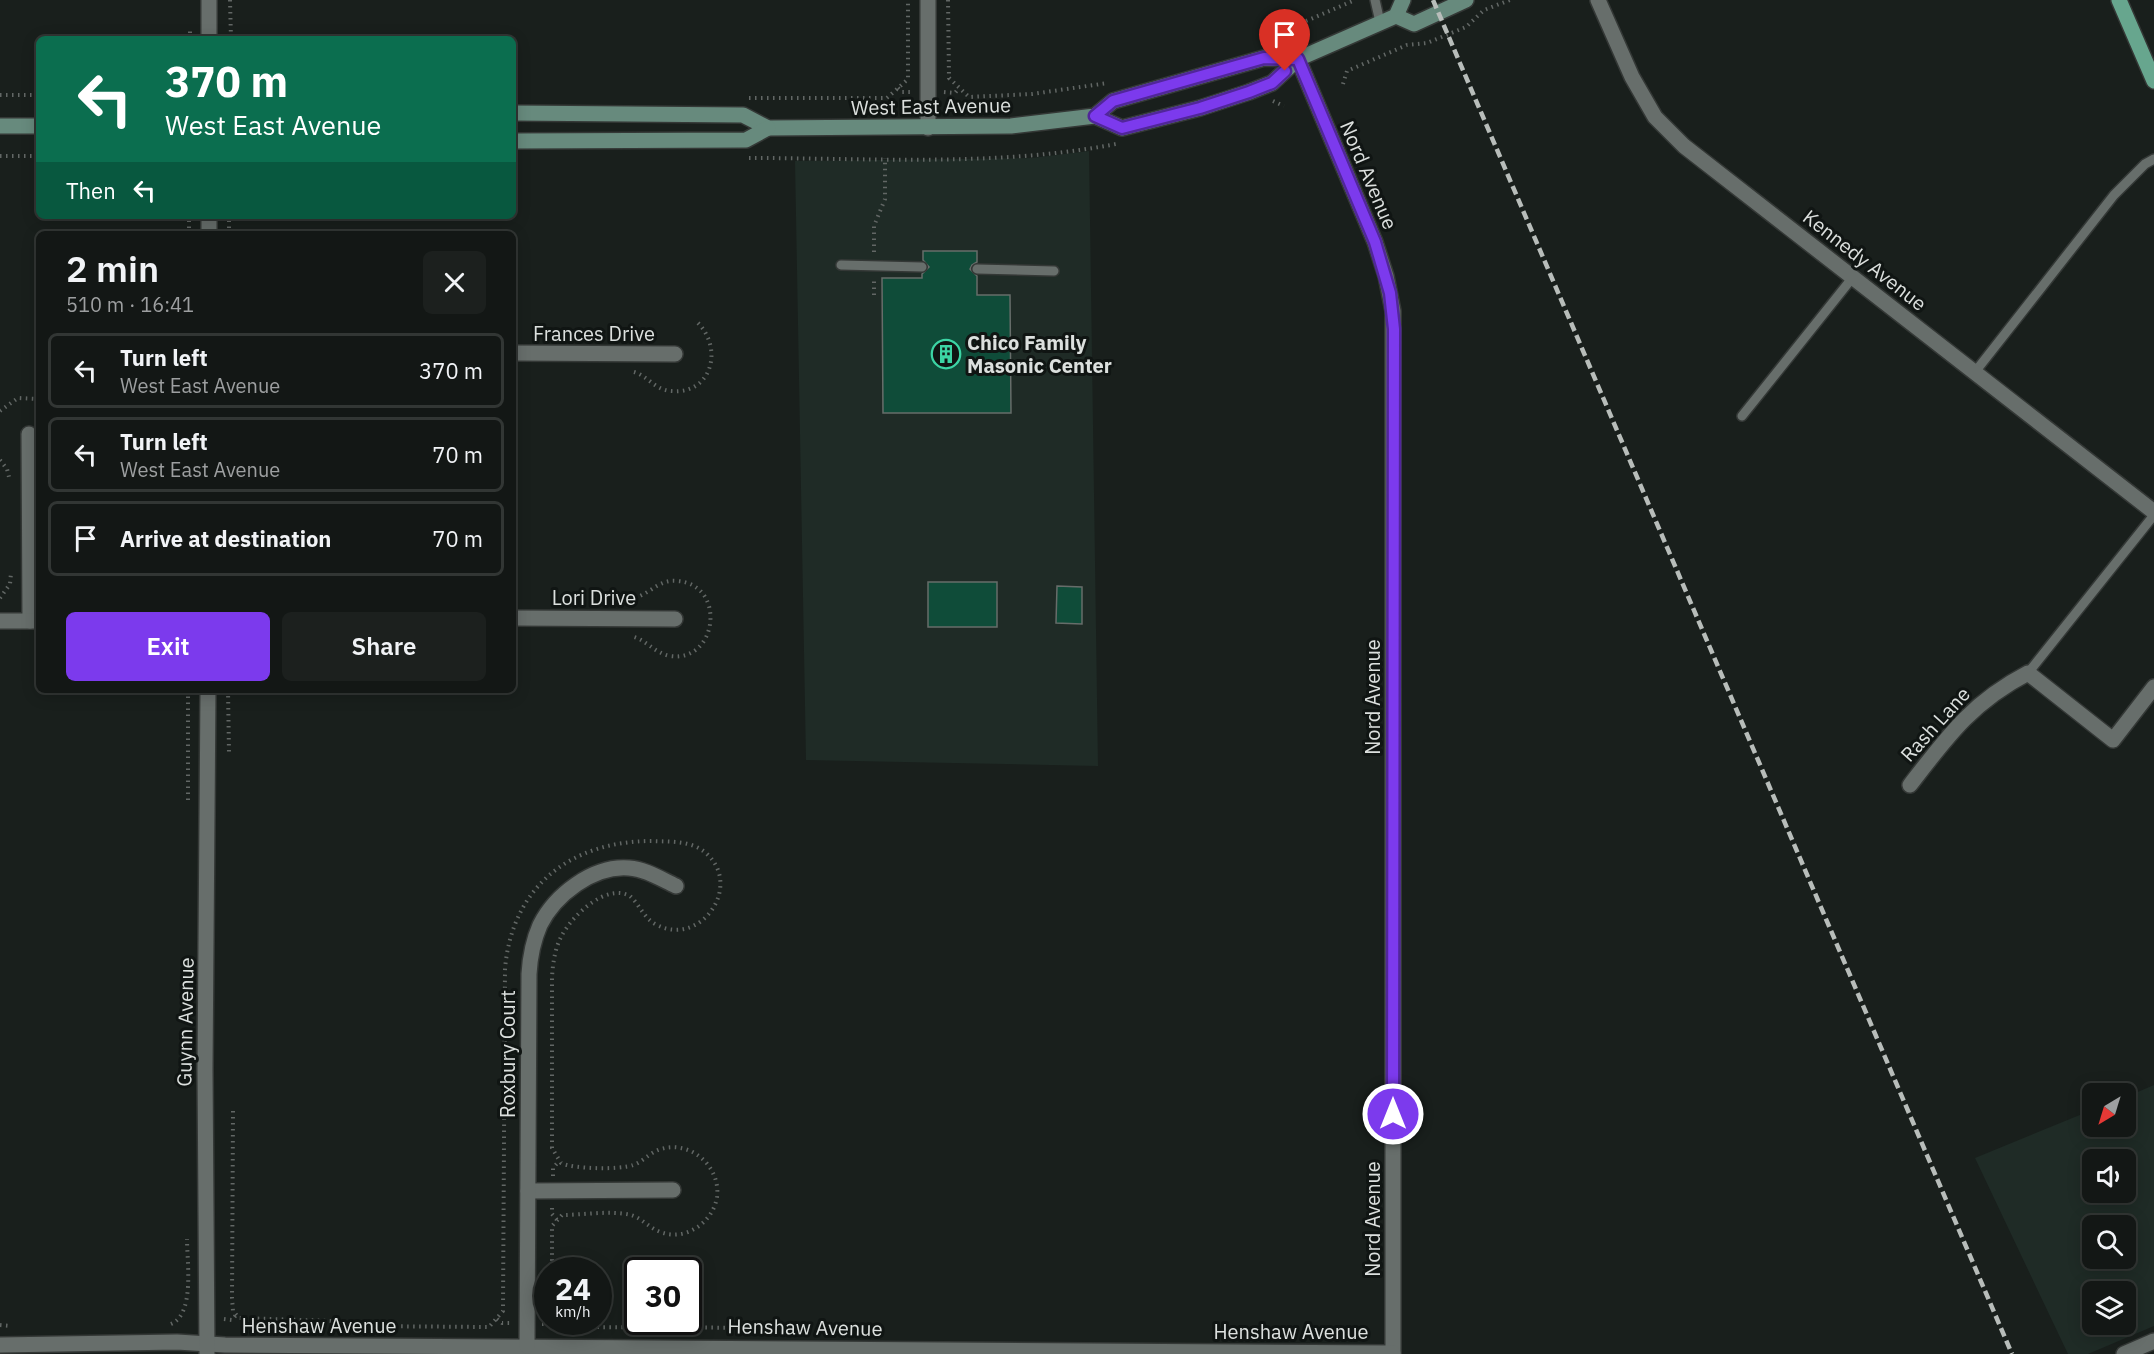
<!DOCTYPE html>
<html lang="en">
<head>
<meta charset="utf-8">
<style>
  body { margin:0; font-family:"IBM Plex Sans",sans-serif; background:#1c201e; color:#f1f3f6; height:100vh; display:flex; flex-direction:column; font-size:22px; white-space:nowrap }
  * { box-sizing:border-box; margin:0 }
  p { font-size:20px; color:#9d9fa0 }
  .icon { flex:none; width:33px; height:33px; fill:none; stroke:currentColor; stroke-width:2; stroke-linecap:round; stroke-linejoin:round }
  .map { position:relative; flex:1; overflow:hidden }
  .side { position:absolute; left:36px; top:231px; width:480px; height:462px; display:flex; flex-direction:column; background:#131715; border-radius:9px; box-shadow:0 3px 15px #0003,0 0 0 2px #323634 }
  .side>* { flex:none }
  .banner { position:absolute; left:36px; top:36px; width:480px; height:183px; border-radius:9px; box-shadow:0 3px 15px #0003,0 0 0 2px #323634; background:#0b6e4f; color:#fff; overflow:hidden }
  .needle { width:39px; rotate:218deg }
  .controls { position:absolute; left:2082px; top:1083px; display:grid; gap:12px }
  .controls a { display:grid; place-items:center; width:54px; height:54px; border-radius:9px; background:#131715; box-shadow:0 3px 15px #0003,0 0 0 2px #323634; font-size:30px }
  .speed { position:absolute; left:534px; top:1257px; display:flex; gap:12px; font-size:30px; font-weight:700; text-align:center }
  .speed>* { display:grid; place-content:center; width:78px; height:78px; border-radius:50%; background:#131715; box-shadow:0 3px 15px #0003,0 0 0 2px #323634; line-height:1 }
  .speed small { font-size:15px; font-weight:400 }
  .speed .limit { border:3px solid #111; border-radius:9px; background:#fff; color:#111 }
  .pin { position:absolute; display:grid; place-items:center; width:51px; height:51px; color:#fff; margin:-62px -26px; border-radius:50% 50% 50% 0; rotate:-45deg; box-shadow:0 0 6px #0007 }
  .pin .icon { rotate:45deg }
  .me { position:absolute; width:66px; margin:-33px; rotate:0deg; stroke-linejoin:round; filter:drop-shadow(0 0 4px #0008) }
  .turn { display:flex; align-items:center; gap:21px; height:126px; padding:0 30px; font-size:27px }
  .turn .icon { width:78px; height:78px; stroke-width:2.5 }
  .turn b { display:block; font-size:42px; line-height:51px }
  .then { display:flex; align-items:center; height:57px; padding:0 30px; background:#0003; gap:12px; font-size:22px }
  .round { display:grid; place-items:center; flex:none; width:63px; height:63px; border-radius:9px; background:#1c201e }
  .overview { display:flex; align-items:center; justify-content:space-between; height:102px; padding:0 30px }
  h1 { font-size:36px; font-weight:600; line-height:45px }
  .button { display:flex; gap:12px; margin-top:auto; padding:12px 30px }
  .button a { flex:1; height:69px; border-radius:9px; background:#7c3aed; color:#fff; font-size:24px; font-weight:600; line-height:69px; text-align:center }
  .button a+a { background:#1c201e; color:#f1f3f6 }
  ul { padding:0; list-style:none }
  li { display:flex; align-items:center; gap:18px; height:75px; margin:0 12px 9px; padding:0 18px; border:3px solid #323634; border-radius:9px }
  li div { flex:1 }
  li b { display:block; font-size:22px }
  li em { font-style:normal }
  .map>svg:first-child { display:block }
  .built { fill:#1f2b26; fill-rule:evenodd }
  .building { fill:#0f4c39; stroke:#676d6a; stroke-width:1.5 }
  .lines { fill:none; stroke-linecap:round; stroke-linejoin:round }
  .lane-casing { stroke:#343836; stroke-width:12 }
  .street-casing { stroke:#343836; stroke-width:18 }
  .secondary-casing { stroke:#343836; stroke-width:18 }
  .primary-casing { stroke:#343836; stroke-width:18 }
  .path { stroke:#626765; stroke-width:4; stroke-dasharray:1.5 4.5; stroke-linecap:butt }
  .lane { stroke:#676e6b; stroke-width:9 }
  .street { stroke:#676e6b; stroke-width:15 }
  .secondary { stroke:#678a7d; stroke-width:15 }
  .primary { stroke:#67a68e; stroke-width:15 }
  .rail { stroke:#b8bdba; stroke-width:4.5; stroke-dasharray:9 4.5; stroke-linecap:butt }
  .route-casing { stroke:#51269a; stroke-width:15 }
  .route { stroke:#7c3aed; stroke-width:10 }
  .labels { text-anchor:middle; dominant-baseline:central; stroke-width:6; stroke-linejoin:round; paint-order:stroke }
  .street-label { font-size:20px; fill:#dce0de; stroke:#101513 }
  .poi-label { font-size:20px; font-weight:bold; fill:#dce0de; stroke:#101513; text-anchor:start }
</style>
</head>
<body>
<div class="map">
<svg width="2154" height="1354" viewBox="0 0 2154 1354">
  <rect width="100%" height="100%" fill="#191f1c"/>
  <g class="built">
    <polygon points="1089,151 1098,766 806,760 795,161 1032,158"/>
    <path d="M2154,1085V1326L2088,1354H2068L1975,1158L2092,1110V1126H2126V1097ZM2092,1160H2126V1192H2092ZM2092,1226H2126V1258H2092ZM2092,1292H2126V1324H2092Z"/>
  </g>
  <g class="building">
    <polygon points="923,251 977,251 977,262 972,265 970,269 977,276 977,295 1010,295 1011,413 883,413 882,278 922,278 922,274 929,267 923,260"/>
    <rect x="928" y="582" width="69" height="45"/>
    <polygon points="1057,586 1082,587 1082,624 1056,623"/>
  </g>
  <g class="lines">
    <g class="lane-casing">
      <g id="lane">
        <polyline points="1375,0 1380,22"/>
        <polyline points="841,265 922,267"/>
        <polyline points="977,269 1054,271"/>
        <polyline points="1975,372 2114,195 2145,164 2154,159"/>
        <polyline points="1742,416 1853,277"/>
        <polyline points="2028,673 2154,515"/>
      </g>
    </g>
    <g class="street-casing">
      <g id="street">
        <polyline points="209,0 209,39"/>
        <polyline points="1598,0 1632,77 1655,117 1684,146 2154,512"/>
        <polyline points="1298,59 1375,242 1386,276 1393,311 1393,1354"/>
        <polyline points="928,128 928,0"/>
        <polyline points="209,234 209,216"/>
        <polyline points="513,353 675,354"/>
        <polyline points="29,434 30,621"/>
        <polyline points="513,618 675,619"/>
        <polyline points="0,621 39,621"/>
        <path d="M1910,785C1947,737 1972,702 2028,673L2113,740L2154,687"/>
        <polyline points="528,1191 673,1190"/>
        <polyline points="0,1345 177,1342 225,1345 1393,1353"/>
        <path d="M527,1346L529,974C530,957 533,941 540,925C555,895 593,865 629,868C645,869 661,879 676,886"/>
        <polyline points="207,1353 205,1069 208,690"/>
        <polyline points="2124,1354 2154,1341"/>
      </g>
    </g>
    <g class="secondary-casing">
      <g id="secondary">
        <polyline points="1396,16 1414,24 1466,0"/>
        <polyline points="513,113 743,115 768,128 1011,126 1095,116 1113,101 1264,58 1298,59"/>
        <polyline points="1095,116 1122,128 1200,108 1249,92 1272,83 1298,59 1396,16 1403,0"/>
        <polyline points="0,126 39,126"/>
        <polyline points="513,141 746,140 768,128"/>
      </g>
    </g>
    <g class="primary-casing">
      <polyline id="primary" points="2119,0 2154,81"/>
    </g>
    <g class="path">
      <polyline points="230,0 231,39"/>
      <polyline points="948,0 949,78 969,97 1032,94 1108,83"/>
      <polyline points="190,39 190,28"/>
      <polyline points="1262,40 1355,0"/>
      <polyline points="1343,84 1347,71 1407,45 1427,43 1466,27 1484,10 1510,0"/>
      <polyline points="898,88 902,92 913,92"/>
      <polyline points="944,92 955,93 959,88"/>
      <polyline points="0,95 39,95"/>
      <polyline points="749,98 887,98 908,79 908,0"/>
      <polyline points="1273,101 1284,106"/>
      <polyline points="0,156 39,156"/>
      <path d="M749,158C871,158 996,167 1116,144"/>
      <polyline points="189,234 189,216"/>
      <polyline points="229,234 229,216"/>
      <polyline points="874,252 874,226 885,199 885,158"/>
      <polyline points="874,295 874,277"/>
      <path d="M634,372C648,376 655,390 671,391C712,395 724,348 697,322"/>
      <polyline points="0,411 18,398 39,399"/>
      <polyline points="0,460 7,469 10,481"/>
      <polyline points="0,598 10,584 11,573"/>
      <path d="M617,600C625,599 633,599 640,596C653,590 662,579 677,581C727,584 718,663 670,656C655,653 647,641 634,637"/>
      <polyline points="228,690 229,753"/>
      <polyline points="188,800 188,690"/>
      <path d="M233,1111L232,1298L233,1311L239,1318L333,1321L356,1326L489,1327L503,1311L505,969C512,886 571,841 652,841C672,842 693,840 708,855C742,888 700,947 657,925C644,919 640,905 630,896C606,883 573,915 562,935C555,948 553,962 552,977V1148L561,1163C573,1169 620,1170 633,1165C643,1162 650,1152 661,1149C690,1140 721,1166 717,1197C713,1223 684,1243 658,1231C649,1227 641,1218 631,1215C610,1210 583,1215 562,1215L552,1226V1270"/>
      <polyline points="553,1176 553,1168 559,1161"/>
      <polyline points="552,1208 552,1214 557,1220"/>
      <polyline points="224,1319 232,1320 236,1315"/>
      <polyline points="497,1319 502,1323 513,1323"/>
      <polyline points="563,1322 570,1327 802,1328"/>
      <path d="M171,1324C195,1314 187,1262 187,1239"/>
      <polyline points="542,1324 555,1324 557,1322"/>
      <polyline points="0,1325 11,1326"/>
    </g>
    <use href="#lane" class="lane"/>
    <use href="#street" class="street"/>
    <use href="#secondary" class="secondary"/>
    <use href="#primary" class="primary"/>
    <polyline class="rail" points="1433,0 2012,1354"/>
  </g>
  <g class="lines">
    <g class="route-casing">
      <polyline id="route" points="1285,71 1272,83 1249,92 1200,108 1122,128 1095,116 1113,101 1264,58 1298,59 1375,242 1390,293 1394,329 1393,1114"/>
    </g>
    <use href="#route" class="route"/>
  </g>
  <defs>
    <g id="building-ring" transform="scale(1.5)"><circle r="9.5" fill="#101513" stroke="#3cd4a4" stroke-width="1.5"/><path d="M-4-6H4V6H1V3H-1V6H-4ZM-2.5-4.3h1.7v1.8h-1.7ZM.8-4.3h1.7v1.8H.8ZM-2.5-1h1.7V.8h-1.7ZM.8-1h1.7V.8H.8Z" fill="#3cd4a4"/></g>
  </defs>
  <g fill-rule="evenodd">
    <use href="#building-ring" x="946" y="354"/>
  </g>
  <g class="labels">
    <g class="street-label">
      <text transform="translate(931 106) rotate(-1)">West East Avenue</text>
      <text transform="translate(1369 175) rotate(67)">Nord Avenue</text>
      <text transform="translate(1865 260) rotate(38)">Kennedy Avenue</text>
      <text x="594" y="333">Frances Drive</text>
      <text x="594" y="597">Lori Drive</text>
      <text transform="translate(1372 697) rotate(-90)">Nord Avenue</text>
      <text transform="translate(1935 724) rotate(-48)">Rash Lane</text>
      <text transform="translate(185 1022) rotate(-89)">Guynn Avenue</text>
      <text transform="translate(507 1054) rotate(-90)">Roxbury Court</text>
      <text transform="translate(1372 1219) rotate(-90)">Nord Avenue</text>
      <text x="319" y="1325">Henshaw Avenue</text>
      <text transform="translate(805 1327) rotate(1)">Henshaw Avenue</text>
      <text x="1291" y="1331">Henshaw Avenue</text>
    </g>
    <g class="poi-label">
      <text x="967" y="342">Chico Family<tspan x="967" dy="23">Masonic Center</tspan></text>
    </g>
  </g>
</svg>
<div class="controls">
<a><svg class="needle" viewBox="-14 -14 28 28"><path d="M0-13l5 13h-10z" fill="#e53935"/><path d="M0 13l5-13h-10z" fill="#9d9fa0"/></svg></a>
<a><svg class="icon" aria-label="sound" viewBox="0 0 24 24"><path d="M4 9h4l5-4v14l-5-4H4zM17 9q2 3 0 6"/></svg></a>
<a><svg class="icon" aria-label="search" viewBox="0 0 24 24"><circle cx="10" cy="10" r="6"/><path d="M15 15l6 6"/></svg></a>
<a><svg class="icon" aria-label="layers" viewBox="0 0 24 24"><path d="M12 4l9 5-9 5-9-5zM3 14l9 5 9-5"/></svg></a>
</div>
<div class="speed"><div>24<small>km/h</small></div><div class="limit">30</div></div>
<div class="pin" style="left:1285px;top:71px;background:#d93025"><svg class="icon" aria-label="arrive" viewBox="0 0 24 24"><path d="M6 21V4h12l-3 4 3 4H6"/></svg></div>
<svg class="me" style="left:1393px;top:1114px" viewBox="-20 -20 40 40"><circle r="17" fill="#7c3aed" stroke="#fff" stroke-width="3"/><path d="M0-11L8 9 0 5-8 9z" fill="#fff"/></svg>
<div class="banner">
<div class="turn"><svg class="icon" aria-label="left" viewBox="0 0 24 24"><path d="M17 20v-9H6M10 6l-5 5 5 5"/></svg><div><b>370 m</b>West East Avenue</div></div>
<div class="then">Then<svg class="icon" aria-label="left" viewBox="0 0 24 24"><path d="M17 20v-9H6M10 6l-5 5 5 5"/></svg></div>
</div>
<section class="side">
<div class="overview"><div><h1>2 min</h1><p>510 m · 16:41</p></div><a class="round"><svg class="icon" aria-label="close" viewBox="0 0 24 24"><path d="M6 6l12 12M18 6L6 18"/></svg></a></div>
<ul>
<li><svg class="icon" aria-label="left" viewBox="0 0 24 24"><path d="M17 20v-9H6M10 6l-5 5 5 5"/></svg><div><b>Turn left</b><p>West East Avenue</p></div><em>370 m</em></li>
<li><svg class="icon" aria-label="left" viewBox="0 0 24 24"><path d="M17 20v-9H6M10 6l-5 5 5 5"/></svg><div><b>Turn left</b><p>West East Avenue</p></div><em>70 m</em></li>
<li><svg class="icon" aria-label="arrive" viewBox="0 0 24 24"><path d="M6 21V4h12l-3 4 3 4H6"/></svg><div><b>Arrive at destination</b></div><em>70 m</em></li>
</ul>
<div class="button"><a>Exit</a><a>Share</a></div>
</section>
</div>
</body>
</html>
